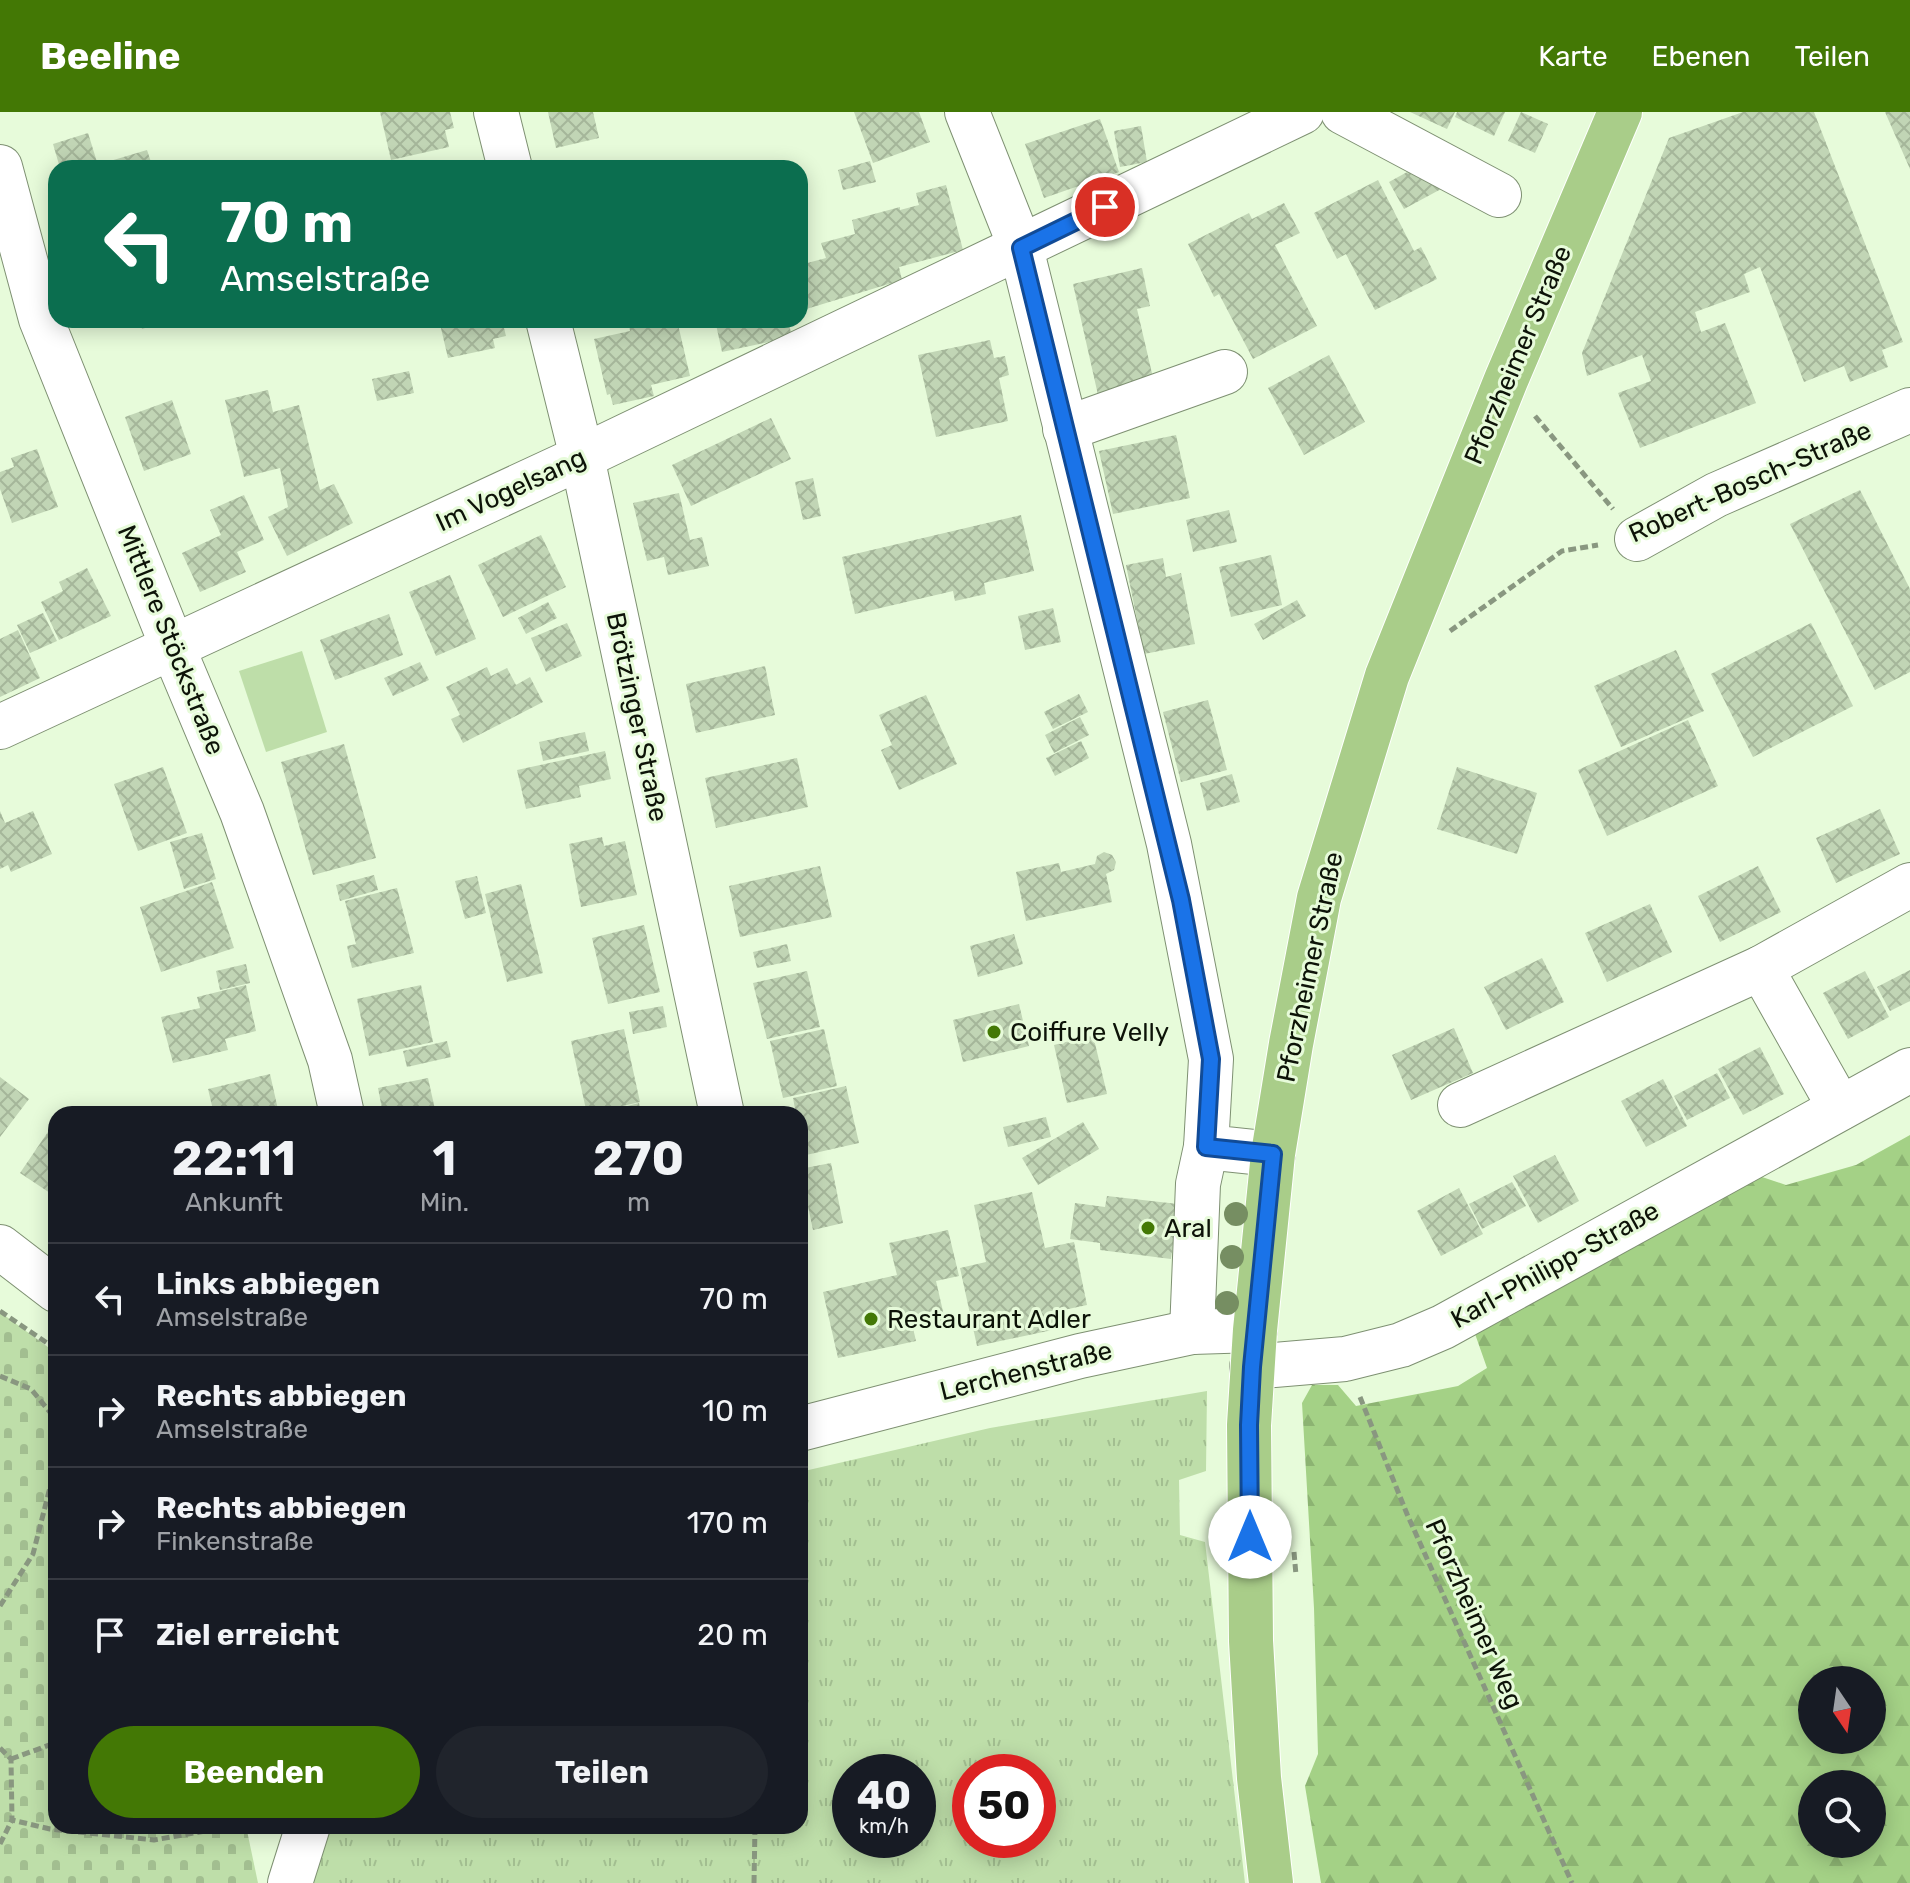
<!DOCTYPE html>
<html lang="de">
<head>
<meta charset="utf-8">
<style>
  body { margin:0; font-family:Rubik,sans-serif; background:#20242c; color:#f1f3f6; height:100vh; display:flex; flex-direction:column; font-size:30px; white-space:nowrap }
  * { box-sizing:border-box; margin:0 }
  p { font-size:26px; color:#9ea1a6 }
  .icon { flex:none; width:44px; height:44px; fill:none; stroke:currentColor; stroke-width:2; stroke-linecap:round; stroke-linejoin:round }
  .map { position:relative; flex:1; overflow:hidden }
  .sheet { position:absolute; left:48px; top:994px; width:760px; height:728px; display:flex; flex-direction:column; background:#171b24; border-radius:24px; box-shadow:0 4px 20px #0003 }
  .sheet>* { flex:none }
  .guide { position:absolute; left:48px; top:48px; width:760px; height:168px; border-radius:24px; box-shadow:0 4px 20px #0003; background:#0b6e4f; color:#fff; overflow:hidden }
  .needle { width:52px; rotate:167deg }
  .controls { position:absolute; left:1798px; top:1554px; display:grid; gap:16px }
  .controls a { display:grid; place-items:center; width:88px; height:88px; border-radius:50%; background:#171b24; box-shadow:0 4px 20px #0003; font-size:40px }
  .speed { position:absolute; left:832px; top:1642px; display:flex; gap:16px; font-size:40px; font-weight:700; text-align:center }
  .speed>* { display:grid; place-content:center; width:104px; height:104px; border-radius:50%; background:#171b24; box-shadow:0 4px 20px #0003; line-height:1 }
  .speed small { font-size:20px; font-weight:400 }
  .speed .limit { border:12px solid #d22; background:#fff; color:#111 }
  .pin { position:absolute; display:grid; place-items:center; width:68px; height:68px; color:#fff; margin:-34px; border:4px solid #fff; border-radius:50%; box-shadow:0 2px 8px #0007 }
  .me { position:absolute; width:88px; margin:-44px; rotate:0deg; stroke-linejoin:round; filter:drop-shadow(0 0 6px #0008) }
  .turn { display:flex; align-items:center; gap:28px; height:168px; padding:0 40px; font-size:36px }
  .turn .icon { width:104px; height:104px; stroke-width:2.5 }
  .turn b { display:block; font-size:56px; line-height:68px }
  .eta { display:flex; justify-content:space-evenly; align-items:center; height:136px; text-align:center }
  .eta b { font-size:48px; font-weight:700; line-height:56px }
  .button { display:flex; gap:16px; margin-top:auto; padding:16px 40px }
  .button a { flex:1; height:92px; border-radius:48px; background:#437805; color:#fff; font-size:32px; font-weight:700; line-height:92px; text-align:center }
  .button a+a { background:#20242c; color:#f1f3f6 }
  ul { padding:0; list-style:none }
  li { display:flex; align-items:center; gap:24px; height:112px; padding:0 40px; border-top:2px solid #363941 }
  li div { flex:1 }
  li b { display:block; font-size:30px }
  li em { font-style:normal }
  header { display:flex; align-items:center; gap:48px; box-sizing:border-box; height:112px; padding:0 40px; background:#437805; color:#fff }
  header strong { font-size:38px }
  nav { display:flex; gap:44px; margin-inline-start:auto; font-size:28px }
  .map>svg:first-child { display:block }
  .grass { fill:url(#grass-tufts); fill-rule:evenodd }
  .forest { fill:url(#forest-firs); fill-rule:evenodd }
  .cemetery { fill:url(#cemetery-stones) }
  .park { fill:#bedea9 }
  .building { fill:url(#building-cross-hatch) }
  .lines { fill:none; stroke-linecap:round; stroke-linejoin:round }
  .minor-casing { stroke:#7e9072; stroke-width:46 }
  .major-casing { stroke:#fff; stroke-width:46 }
  .path { stroke:#899780; stroke-width:5; stroke-dasharray:8 4; stroke-linecap:butt }
  .minor { stroke:#fff; stroke-width:44 }
  .major { stroke:#a9cd89; stroke-width:44 }
  .tree { fill:#768e62 }
  .route-casing { stroke:#114b97; stroke-width:20 }
  .route { stroke:#1a73e8; stroke-width:14 }
  .poi-dot { fill:#437805; stroke:#e7fbda; stroke-width:3 }
  .labels { text-anchor:middle; dominant-baseline:central; stroke-width:6; stroke-linejoin:round; paint-order:stroke }
  .street-label { font-size:26px; fill:#0d1308; stroke:#e7fbda }
  .poi-label { font-size:26px; fill:#0d1308; stroke:#e7fbda; text-anchor:start }
</style>
</head>
<body>
<header>
<strong>Beeline</strong>
<nav><a>Karte</a><a>Ebenen</a><a>Teilen</a></nav>
</header>
<div class="map">
<svg width="1910" height="1771" viewBox="0 0 1910 1771">
  <defs>
    <pattern id="grass-tufts" width="24" height="20" patternUnits="userSpaceOnUse" patternTransform="scale(2)"><rect width="24" height="20" fill="#bedea9"/><path d="M3 7l-1-3M5 7V3M7 7l1-3M15 17l-1-3M17 17v-4M19 17l1-3" fill="none" stroke="#a2be90"/></pattern>
    <pattern id="forest-firs" width="22" height="20" patternUnits="userSpaceOnUse" patternTransform="scale(2)"><rect width="22" height="20" fill="#a4d186"/><path d="M5 1l3.5 6h-7zM16 11l3.5 6h-7z" fill="#8cb372"/></pattern>
    <pattern id="cemetery-stones" width="16" height="16" patternUnits="userSpaceOnUse" patternTransform="scale(2)"><rect width="16" height="16" fill="#bedea9"/><path d="M2 7V4a2 2 0 0 1 4 0v3zM10 15v-3a2 2 0 0 1 4 0v3z" fill="#a2be90"/></pattern>
    <pattern id="building-cross-hatch" width="8" height="8" patternUnits="userSpaceOnUse" patternTransform="scale(2)"><rect width="8" height="8" fill="#c1d5b5"/><path d="M0 0l8 8M0 8l8-8" fill="none" stroke="#a5b69a"/></pattern>
  </defs>
  <rect width="100%" height="100%" fill="#e7fbda"/>
  <path class="grass" d="M1207,1279L1206,1359L1179,1368L1180,1423L1205,1430L1245,1771H313L331,1714H800V1360L990,1316ZM850,1660H918V1728H850ZM970,1660H1038V1728H970Z"/>
  <path class="forest" d="M1910,1023V1771H1321L1305,1674L1318,1642L1314,1496L1302,1291L1312,1273H1338L1356,1294L1458,1274L1487,1256L1474,1219L1759,1064L1786,1073L1856,1053ZM1812,1568H1872V1628H1812ZM1812,1672H1872V1732H1812Z"/>
  <polygon class="cemetery" points="0,1200 56,1241 56,1714 246,1714 258,1771 0,1771"/>
  <polygon class="park" points="302,539 327,620 266,640 239,559"/>
  <g class="building">
    <polygon points="380,0 450,0 454,16 445,18 449,35 391,48"/>
    <polygon points="548,0 593,0 599,26 556,36"/>
    <polygon points="854,0 919,0 930,30 873,51"/>
    <polygon points="1410,0 1455,0 1447,17"/>
    <polygon points="1457,0 1505,0 1494,24 1455,5"/>
    <polygon points="1521,0 1548,12 1535,41 1508,29"/>
    <polygon points="1743,0 1814,0 1903,230 1882,238 1888,255 1850,270 1844,254 1804,270 1760,155 1744,162 1750,180 1695,200 1701,220 1725,211 1756,291 1640,336 1618,281 1651,269 1642,243 1587,264 1582,241 1669,26"/>
    <polygon points="1885,0 1910,0 1910,57"/>
    <polygon points="1100,7 1119,60 1044,86 1025,32"/>
    <polygon points="1141,14 1147,50 1120,55 1114,19"/>
    <polygon points="88,21 97,50 79,56 60,56 53,32"/>
    <polygon points="147,38 153,56 91,56 90,55"/>
    <polygon points="1429,48 1443,76 1404,97 1389,70"/>
    <polygon points="870,49 876,70 843,78 838,58"/>
    <polygon points="1378,68 1414,139 1421,135 1437,167 1375,198 1346,142 1337,147 1314,101"/>
    <polygon points="946,73 963,138 899,155 902,168 803,198 800,185 800,153 826,146 821,131 855,122 852,108 900,95 900,98 919,93 916,81"/>
    <polygon points="1284,91 1300,121 1275,133 1317,214 1253,247 1219,182 1214,185 1188,132 1249,101 1252,107"/>
    <polygon points="1142,156 1150,194 1137,197 1154,270 1098,283 1073,172"/>
    <polygon points="139,208 166,208 167,209 142,217"/>
    <polygon points="439,208 502,208 506,224 493,227 495,236 448,246"/>
    <polygon points="628,208 677,208 690,264 651,273 654,284 613,293 610,282 607,283 594,227 630,219"/>
    <polygon points="715,208 788,208 792,225 722,240"/>
    <polygon points="990,228 994,246 1005,244 1009,263 999,266 1008,309 936,325 918,243"/>
    <polygon points="1329,243 1365,310 1304,343 1268,276"/>
    <polygon points="409,259 414,281 377,289 372,267"/>
    <polygon points="268,278 273,300 299,293 320,378 334,372 353,411 287,444 268,405 288,395 280,356 244,365 225,288"/>
    <polygon points="172,288 191,342 144,359 125,305"/>
    <polygon points="771,306 791,347 691,394 672,353"/>
    <polygon points="1176,323 1190,386 1113,402 1099,339"/>
    <polygon points="37,337 58,395 12,411 0,377 0,360 14,355 11,346"/>
    <polygon points="813,366 821,404 803,408 795,370"/>
    <polygon points="1860,378 1910,477 1910,560 1875,578 1790,412"/>
    <polygon points="679,381 690,428 702,425 709,454 668,463 664,445 647,449 633,391"/>
    <polygon points="244,383 264,428 237,440 246,460 200,480 182,441 221,423 210,398"/>
    <polygon points="1229,398 1237,430 1193,440 1186,408"/>
    <polygon points="1021,403 1034,459 984,471 986,482 955,489 953,479 855,502 842,445"/>
    <polygon points="541,423 566,475 503,505 478,453"/>
    <polygon points="1271,443 1282,493 1231,505 1219,455"/>
    <polygon points="1163,446 1166,465 1181,461 1195,532 1144,542 1126,453"/>
    <polygon points="87,456 111,504 59,528 41,490 63,479 59,470"/>
    <polygon points="450,463 476,527 436,544 409,480"/>
    <polygon points="1297,488 1306,504 1263,528 1254,512"/>
    <polygon points="548,490 557,506 526,522 518,506"/>
    <polygon points="1053,496 1061,530 1025,538 1018,504"/>
    <polygon points="43,501 57,529 30,541 17,513"/>
    <polygon points="389,502 403,543 335,568 320,528"/>
    <polygon points="567,511 582,544 546,560 531,526"/>
    <polygon points="1811,511 1853,594 1753,645 1711,562"/>
    <polygon points="18,518 40,566 0,585 0,527"/>
    <polygon points="1676,538 1704,599 1621,635 1594,574"/>
    <polygon points="420,550 429,568 393,584 384,566"/>
    <polygon points="765,554 775,603 696,621 686,572"/>
    <polygon points="487,555 491,564 507,556 516,573 530,565 543,590 463,631 451,607 460,603 446,575"/>
    <polygon points="1079,582 1088,600 1053,617 1044,600"/>
    <polygon points="926,583 957,652 899,678 881,638 892,633 879,603"/>
    <polygon points="1208,588 1227,658 1181,670 1163,600"/>
    <polygon points="1080,605 1089,623 1054,641 1045,623"/>
    <polygon points="1688,608 1718,674 1607,724 1578,658"/>
    <polygon points="585,620 589,639 543,649 539,630"/>
    <polygon points="1081,629 1089,646 1055,664 1046,646"/>
    <polygon points="344,632 376,746 313,763 281,650"/>
    <polygon points="605,639 611,667 579,674 581,685 526,697 517,658"/>
    <polygon points="797,646 808,695 716,716 705,666"/>
    <polygon points="163,655 187,721 138,739 114,672"/>
    <polygon points="1457,655 1537,681 1517,742 1437,717"/>
    <polygon points="1232,662 1240,690 1207,699 1200,671"/>
    <polygon points="1880,697 1900,742 1836,771 1816,726"/>
    <polygon points="0,699 5,711 33,699 52,742 11,760 8,753 0,757"/>
    <polygon points="202,721 216,767 184,777 170,730"/>
    <polygon points="602,725 604,734 625,729 637,783 581,795 569,732"/>
    <polygon points="1104,740 1112,743 1116,750 1114,758 1106,762 1112,790 1026,809 1016,760 1059,751 1061,760 1095,752 1097,744"/>
    <polygon points="820,754 832,805 740,825 729,774"/>
    <polygon points="1758,754 1781,800 1720,830 1698,784"/>
    <polygon points="374,763 378,778 340,789 336,773"/>
    <polygon points="477,764 486,801 465,807 455,769"/>
    <polygon points="212,770 234,836 161,860 140,795"/>
    <polygon points="521,772 543,861 507,870 485,782"/>
    <polygon points="397,776 414,841 352,856 347,834 356,832 345,789"/>
    <polygon points="1650,792 1672,840 1607,870 1585,821"/>
    <polygon points="644,813 660,880 608,892 592,826"/>
    <polygon points="1014,822 1023,852 978,865 970,834"/>
    <polygon points="787,832 791,849 757,856 753,840"/>
    <polygon points="1542,846 1564,890 1506,918 1484,875"/>
    <polygon points="246,852 250,871 220,878 216,859"/>
    <polygon points="1910,858 1910,889 1890,899 1877,875"/>
    <polygon points="807,859 820,915 767,927 753,871"/>
    <polygon points="1865,859 1889,905 1848,927 1823,881"/>
    <polygon points="246,873 256,919 225,927 228,938 173,951 161,905 200,896 197,885"/>
    <polygon points="421,873 433,930 369,944 357,887"/>
    <polygon points="1019,892 1029,934 963,950 953,908"/>
    <polygon points="663,894 667,915 633,922 629,900"/>
    <polygon points="1454,916 1473,961 1411,988 1392,943"/>
    <polygon points="624,917 640,990 587,1002 571,929"/>
    <polygon points="824,917 837,974 783,986 770,929"/>
    <polygon points="1093,923 1107,982 1067,991 1054,933"/>
    <polygon points="447,929 451,945 407,955 403,939"/>
    <polygon points="1760,935 1784,982 1743,1003 1718,957"/>
    <polygon points="1717,961 1730,986 1687,1008 1674,984"/>
    <polygon points="270,962 279,1002 214,1002 208,977"/>
    <polygon points="0,965 29,987 0,1025"/>
    <polygon points="428,966 436,1002 383,1002 378,976"/>
    <polygon points="1663,967 1687,1014 1646,1035 1621,989"/>
    <polygon points="846,974 859,1031 806,1043 800,1018 800,1002 796,1002 793,986"/>
    <polygon points="639,991 641,1002 609,1002 608,999"/>
    <polygon points="1046,1005 1051,1025 1008,1035 1003,1015"/>
    <polygon points="1083,1010 1099,1037 1038,1073 1022,1046"/>
    <polygon points="52,1014 56,1017 56,1085 20,1061"/>
    <polygon points="1555,1043 1579,1089 1538,1111 1513,1064"/>
    <polygon points="831,1051 843,1111 813,1118 800,1057"/>
    <polygon points="1512,1070 1526,1094 1482,1117 1469,1092"/>
    <polygon points="1459,1076 1483,1122 1441,1144 1417,1099"/>
    <polygon points="1032,1080 1045,1136 1074,1130 1087,1193 1059,1199 1062,1216 977,1234 960,1156 986,1150 974,1093"/>
    <polygon points="1107,1084 1178,1092 1171,1147 1100,1138 1100,1131 1070,1127 1075,1091 1105,1095"/>
    <polygon points="948,1118 959,1164 936,1169 945,1208 913,1216 916,1229 838,1246 823,1180 897,1163 889,1131"/>
  </g>
  <g class="lines">
    <g class="minor-casing">
      <g id="minor">
        <polyline points="496,0 510,56"/>
        <polyline points="967,0 1021,136 1169,732 1211,947 1206,1035 1273,1042"/>
        <polyline points="1343,0 1499,83"/>
        <polyline points="0,55 41,207 173,536 242,700 330,948 342,1002"/>
        <polyline points="548,208 582,345 722,1002"/>
        <polyline points="1065,317 1225,260"/>
        <polyline points="1637,427 1716,383 1910,298"/>
        <polyline points="0,615 582,345 1302,0"/>
        <polyline points="1761,856 1910,773"/>
        <polyline points="1460,993 1761,856 1840,996"/>
        <polyline points="0,1135 56,1178"/>
        <polyline points="1192,1220 1198,1072 1206,1035"/>
        <polyline points="1252,1255 1345,1247 1401,1233 1443,1215 1910,958"/>
        <polyline points="800,1317 1080,1244 1192,1220 1255,1218"/>
        <polyline points="290,1771 308,1714"/>
      </g>
    </g>
    <g class="major-casing">
      <polyline id="major" points="1271,1771 1259,1666 1251,1529 1249,1313 1255,1218 1273,1042 1291,932 1319,786 1387,564 1506,268 1620,0"/>
    </g>
    <g class="path">
      <polyline points="1535,304 1613,397"/>
      <polyline points="1450,519 1562,439 1598,433"/>
      <polyline points="0,1199 56,1237"/>
      <polyline points="0,1264 31,1277 54,1305 56,1336"/>
      <polyline points="1360,1285 1407,1402 1572,1771"/>
      <polyline points="1294,1440 1296,1463"/>
      <polyline points="0,1494 33,1442 56,1352"/>
      <polyline points="55,1631 56,1621"/>
      <polyline points="0,1636 11,1647 12,1708 50,1717 154,1728 234,1714"/>
      <polyline points="11,1647 55,1631"/>
      <polyline points="0,1732 12,1708"/>
      <polyline points="754,1771 755,1714"/>
    </g>
    <use href="#minor" class="minor"/>
    <use href="#major" class="major"/>
  </g>
  <g class="tree">
    <circle cx="1236" cy="1102" r="12"/>
    <circle cx="1232" cy="1145" r="12"/>
    <circle cx="1227" cy="1191" r="12"/>
  </g>
  <g class="lines">
    <g class="route-casing">
      <polyline id="route" points="1105,95 1021,136 1181,788 1211,947 1206,1035 1273,1042 1252,1255 1249,1313 1250,1425"/>
    </g>
    <use href="#route" class="route"/>
  </g>
  <g class="poi-dot">
    <circle cx="994" cy="920" r="8"/>
    <circle cx="1148" cy="1116" r="8"/>
    <circle cx="871" cy="1207" r="8"/>
  </g>
  <g class="labels">
    <g class="street-label">
      <text transform="translate(1518 243) rotate(-67)">Pforzheimer Straße</text>
      <text transform="translate(1750 370) rotate(-24)">Robert-Bosch-Straße</text>
      <text transform="translate(511 378) rotate(-25)">Im Vogelsang</text>
      <text transform="translate(171 528) rotate(68)">Mittlere Stöckstraße</text>
      <text transform="translate(637 605) rotate(78)">Brötzinger Straße</text>
      <text transform="translate(1310 855) rotate(-78)">Pforzheimer Straße</text>
      <text transform="translate(1555 1153) rotate(-29)">Karl-Philipp-Straße</text>
      <text transform="translate(1026 1259) rotate(-14)">Lerchenstraße</text>
      <text transform="translate(1474 1502) rotate(66)">Pforzheimer Weg</text>
    </g>
    <g class="poi-label">
      <text x="1010" y="920">Coiffure Velly</text>
      <text x="1164" y="1116">Aral</text>
      <text x="887" y="1207">Restaurant Adler</text>
    </g>
  </g>
</svg>
<div class="controls">
<a><svg class="needle" viewBox="-14 -14 28 28"><path d="M0-13l5 13h-10z" fill="#e53935"/><path d="M0 13l5-13h-10z" fill="#9ea1a6"/></svg></a>
<a><svg class="icon" aria-label="search" viewBox="0 0 24 24"><circle cx="10" cy="10" r="6"/><path d="M15 15l6 6"/></svg></a>
</div>
<div class="speed"><div>40<small>km/h</small></div><div class="limit">50</div></div>
<div class="pin" style="left:1105px;top:95px;background:#d93025"><svg class="icon" aria-label="arrive" viewBox="0 0 24 24"><path d="M6 21V4h12l-3 4 3 4H6"/></svg></div>
<svg class="me" style="left:1250px;top:1425px" viewBox="-20 -20 40 40"><circle r="19" fill="#fff"/><path d="M0-13L10 11 0 6-10 11z" fill="#1a73e8"/></svg>
<div class="guide">
<div class="turn"><svg class="icon" aria-label="left" viewBox="0 0 24 24"><path d="M17 20v-9H6M10 6l-5 5 5 5"/></svg><div><b>70 m</b>Amselstraße</div></div>
</div>
<section class="sheet">
<div class="eta">
<div><b>22:11</b><p>Ankunft</p></div>
<div><b>1</b><p>Min.</p></div>
<div><b>270</b><p>m</p></div>
</div>
<ul>
<li><svg class="icon" aria-label="left" viewBox="0 0 24 24"><path d="M17 20v-9H6M10 6l-5 5 5 5"/></svg><div><b>Links abbiegen</b><p>Amselstraße</p></div><em>70 m</em></li>
<li><svg class="icon" aria-label="right" viewBox="0 0 24 24"><path d="M7 20v-9h11M14 6l5 5-5 5"/></svg><div><b>Rechts abbiegen</b><p>Amselstraße</p></div><em>10 m</em></li>
<li><svg class="icon" aria-label="right" viewBox="0 0 24 24"><path d="M7 20v-9h11M14 6l5 5-5 5"/></svg><div><b>Rechts abbiegen</b><p>Finkenstraße</p></div><em>170 m</em></li>
<li><svg class="icon" aria-label="arrive" viewBox="0 0 24 24"><path d="M6 21V4h12l-3 4 3 4H6"/></svg><div><b>Ziel erreicht</b></div><em>20 m</em></li>
</ul>
<div class="button"><a>Beenden</a><a>Teilen</a></div>
</section>
</div>
</body>
</html>
